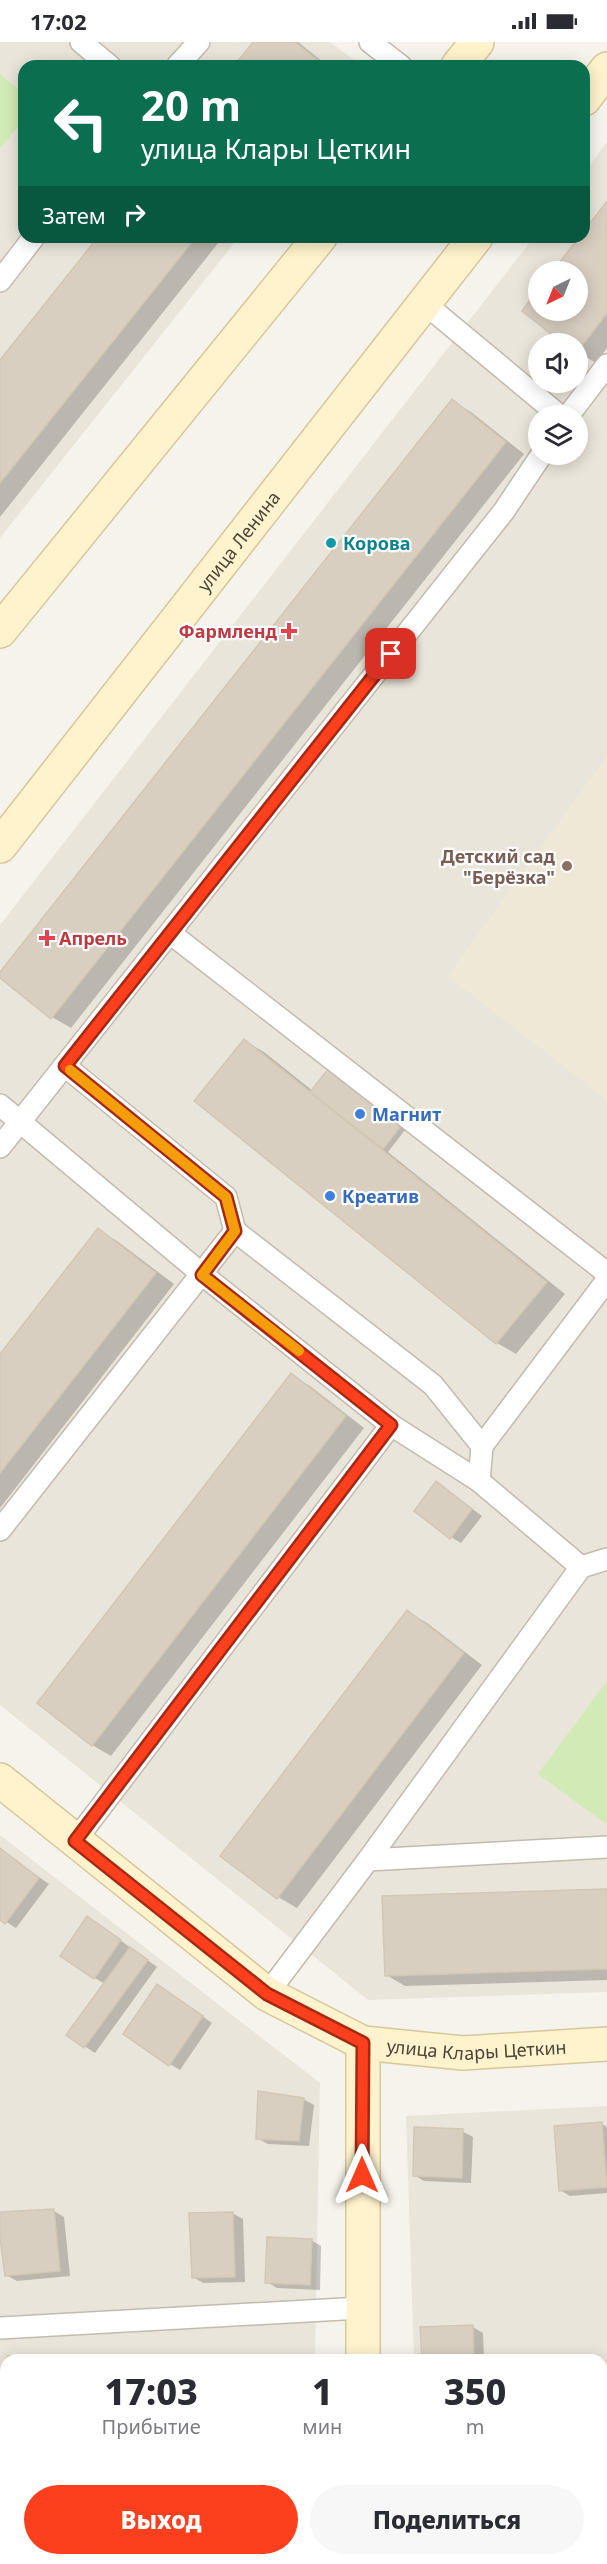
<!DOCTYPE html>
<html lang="ru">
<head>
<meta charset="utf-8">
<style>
  body { margin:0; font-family:"Noto Sans",sans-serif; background:#f7f7f7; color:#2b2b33; height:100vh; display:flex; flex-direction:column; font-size:22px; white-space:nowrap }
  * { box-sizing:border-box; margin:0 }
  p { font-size:20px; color:#7c7c81 }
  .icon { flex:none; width:33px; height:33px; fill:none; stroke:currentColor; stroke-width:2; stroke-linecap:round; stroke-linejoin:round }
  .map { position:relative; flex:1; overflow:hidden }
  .drawer { position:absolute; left:0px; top:2312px; width:608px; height:212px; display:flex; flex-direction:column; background:#fff; border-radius:18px 18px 0 0; box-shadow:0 3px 15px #0003 }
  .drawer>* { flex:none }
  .guide { position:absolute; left:18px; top:18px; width:572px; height:183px; border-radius:18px; box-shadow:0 3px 15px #0003; background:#0b6e4f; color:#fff; overflow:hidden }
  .needle { width:39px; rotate:223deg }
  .tools { position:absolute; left:528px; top:219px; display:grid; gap:12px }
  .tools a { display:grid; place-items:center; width:60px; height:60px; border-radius:50%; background:#fff; box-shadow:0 3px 15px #0003; font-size:30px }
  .pin { position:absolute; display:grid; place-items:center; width:51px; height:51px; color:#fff; margin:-26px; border-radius:12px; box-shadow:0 3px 9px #0006 }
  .me { position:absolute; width:66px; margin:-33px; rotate:0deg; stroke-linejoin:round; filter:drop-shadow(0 0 4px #0008) }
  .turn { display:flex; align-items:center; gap:21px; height:126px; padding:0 24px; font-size:27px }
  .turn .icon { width:78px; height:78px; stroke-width:2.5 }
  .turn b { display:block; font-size:42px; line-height:51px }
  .then { display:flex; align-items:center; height:57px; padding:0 24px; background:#0003; gap:12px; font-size:22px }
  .eta { display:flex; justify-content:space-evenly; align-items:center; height:102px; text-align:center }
  .eta b { font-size:36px; font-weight:800; line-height:42px }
  .primary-button { display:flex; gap:12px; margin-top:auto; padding:12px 24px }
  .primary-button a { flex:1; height:69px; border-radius:36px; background:#fc3f1d; color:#fff; font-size:24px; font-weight:800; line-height:69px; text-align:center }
  .primary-button a+a { background:#f7f7f7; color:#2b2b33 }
  .status { display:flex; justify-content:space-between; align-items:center; height:42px; padding:0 30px; background:#fff; direction:ltr }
  .status svg { height:16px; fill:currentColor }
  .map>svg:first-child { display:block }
  .residential { fill:#eae5da; fill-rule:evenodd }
  .education { fill:#efe8d6 }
  .green { fill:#d2eab5 }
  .shadow { fill:#0003 }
  .building { fill:#d8cfc1; stroke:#d3c7b4; stroke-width:1.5 }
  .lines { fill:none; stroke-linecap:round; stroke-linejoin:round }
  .lane-casing { stroke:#c2bbae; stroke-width:24 }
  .secondary-casing { stroke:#d6c79b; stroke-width:36 }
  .lane { stroke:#fff; stroke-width:21 }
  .secondary { stroke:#fff3cd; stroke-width:33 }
  .route-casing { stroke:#a42913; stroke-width:15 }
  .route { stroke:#fc3f1d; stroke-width:10 }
  .slow { stroke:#f59e0b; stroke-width:10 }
  .culture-dot { fill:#0f9aa8; stroke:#fff; stroke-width:2 }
  .health-dot { fill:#e0444e; stroke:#fff; stroke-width:2 }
  .education-dot { fill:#8d6e63; stroke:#fff; stroke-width:2 }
  .shop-dot { fill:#3f7fe0; stroke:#fff; stroke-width:2 }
  .labels { text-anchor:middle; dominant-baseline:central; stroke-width:4.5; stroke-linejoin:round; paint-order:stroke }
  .street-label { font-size:18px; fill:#4b4439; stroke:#fff }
  .culture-label { font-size:18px; font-weight:bold; fill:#0d838f; stroke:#fff; text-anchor:start }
  .health-label { font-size:18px; font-weight:bold; fill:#be3a42; stroke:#fff; text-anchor:end }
  .education-label { font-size:18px; font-weight:bold; fill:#785e54; stroke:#fff; text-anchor:end }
  .shop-label { font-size:18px; font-weight:bold; fill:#366cbe; stroke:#fff; text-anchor:start }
</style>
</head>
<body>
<div class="status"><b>17:02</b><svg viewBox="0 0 49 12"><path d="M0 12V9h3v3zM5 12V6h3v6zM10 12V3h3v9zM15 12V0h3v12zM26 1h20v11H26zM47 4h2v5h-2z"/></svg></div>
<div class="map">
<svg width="607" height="2522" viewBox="0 0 607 2522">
  <rect width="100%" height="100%" fill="#f6f3ec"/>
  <g class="residential">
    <polygon points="0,0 330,0 362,24 24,24 24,195 239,195 0,496"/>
    <path d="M607,100V1950L368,1958L0,1663V883L534,195H584V131ZM538,230H578V268H538ZM538,302H578V340H538ZM538,374H578V412H538Z"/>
    <polygon points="0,1793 320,2041 315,2317 6,2318 6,2517 324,2517 325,2522 0,2522"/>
    <polygon points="607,2064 607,2522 421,2522 421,2517 602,2517 602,2318 414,2317 406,2074"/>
  </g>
  <polygon class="education" points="607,714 607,1058 448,934"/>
  <g class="green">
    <polygon points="0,32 24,52 24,78 0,106"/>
    <polygon points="607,1639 607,1781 606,1782 538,1732"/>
  </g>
  <g class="shadow">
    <polygon points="255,0 298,0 328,24 236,24"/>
    <polygon points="607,162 607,306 596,321 578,310 578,302 524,268 538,250 538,268 578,268 578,230 581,195 584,195"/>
    <polygon points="100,195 223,195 0,475 0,321"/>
    <polygon points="452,359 471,370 524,412 71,986 52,975 0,932"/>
    <polygon points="245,999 264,1010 313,1049 334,1032 405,1088 388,1110 565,1252 516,1312 497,1301 196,1059"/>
    <polygon points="98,1188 117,1199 174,1242 0,1466 0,1314"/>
    <polygon points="291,1333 310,1344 364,1386 111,1714 92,1703"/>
    <polygon points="437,1441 482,1474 461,1501 451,1495"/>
    <polygon points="408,1570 427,1581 482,1623 297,1866 278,1855"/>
    <polygon points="0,1808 49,1842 16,1886 0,1876"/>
    <polygon points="607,1848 607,1938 405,1944 386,1933"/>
    <polygon points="98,1882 157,1925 95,2011 68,1993 105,1942 95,1936"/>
    <polygon points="168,1950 212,1981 180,2028 170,2022"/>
    <polygon points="303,2057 314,2063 309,2104 268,2102 257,2096"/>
    <polygon points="602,2082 607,2085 607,2151 570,2154 560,2148"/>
    <polygon points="462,2089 473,2095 471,2141 424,2139 414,2133"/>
    <polygon points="54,2169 64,2175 70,2234 17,2239 6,2233 0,2172"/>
    <polygon points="232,2171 243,2177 245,2240 203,2241 193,2235"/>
    <polygon points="311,2198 321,2204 320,2248 277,2246 267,2240"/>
    <polygon points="473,2285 483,2291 484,2318 423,2318 422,2287"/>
    <polygon points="479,2517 556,2517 556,2521 481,2522"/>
  </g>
  <g class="building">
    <polygon points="253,0 295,0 325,24 234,24"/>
    <polygon points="607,159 607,271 578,309 578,302 564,302 522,269 538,247 538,268 578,268 578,230 552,230 579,195 584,195 584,189"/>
    <polygon points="98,195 196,195 0,441 0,318"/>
    <polygon points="452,357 506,400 51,977 0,936 0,930"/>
    <polygon points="244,997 547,1240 496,1302 194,1059"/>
    <polygon points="328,1027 401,1084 383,1107 310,1050"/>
    <polygon points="98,1186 156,1231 0,1431 0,1312"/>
    <polygon points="291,1331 346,1374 92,1704 37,1661"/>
    <polygon points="436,1439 472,1467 450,1497 414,1469"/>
    <polygon points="407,1568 464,1611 277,1857 220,1814"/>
    <polygon points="0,1806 39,1836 5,1882 0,1878"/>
    <polygon points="607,1847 607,1927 385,1934 382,1854"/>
    <polygon points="87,1874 121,1898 94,1937 60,1914"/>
    <polygon points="130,1905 148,1918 84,2006 66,1993"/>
    <polygon points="157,1942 203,1974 169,2024 123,1992"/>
    <polygon points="258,2049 304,2056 299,2099 256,2097"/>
    <polygon points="602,2080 607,2145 559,2149 554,2084"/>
    <polygon points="414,2085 463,2087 462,2136 413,2134"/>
    <polygon points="54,2167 60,2229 5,2234 0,2196 0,2170"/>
    <polygon points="233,2170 235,2235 192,2236 189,2171"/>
    <polygon points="267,2195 312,2197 310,2243 265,2241"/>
    <polygon points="473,2283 474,2318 422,2318 420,2285"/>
    <polygon points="58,2313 59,2318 9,2318 8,2314"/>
    <polygon points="478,2517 531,2517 483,2522 478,2522"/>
  </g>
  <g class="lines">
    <g class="lane-casing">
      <g id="lane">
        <polyline points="81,0 110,24"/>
        <polyline points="370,0 401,24"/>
        <polyline points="177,24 199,0"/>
        <polyline points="0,239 34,195"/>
        <polyline points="424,261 560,374"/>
        <polyline points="568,374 607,323"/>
        <polyline points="170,891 607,1231"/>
        <polyline points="65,1024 226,1155 235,1189 433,1343 482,1404 479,1439"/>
        <polyline points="0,1063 203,1233 391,1383 479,1439 581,1525"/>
        <polyline points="0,1105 504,469 542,412"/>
        <polyline points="482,1404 607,1238"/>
        <polyline points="0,1488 235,1189"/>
        <polyline points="75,1799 391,1383"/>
        <polyline points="368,1818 607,1805"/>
        <polyline points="267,1952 368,1818 581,1525 607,1517"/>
        <polyline points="0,2286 361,2266"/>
      </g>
    </g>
    <g class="secondary-casing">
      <g id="secondary">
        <polyline points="458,24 477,0"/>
        <polyline points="584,57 607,27"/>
        <polyline points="0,589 320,195"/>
        <path id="s1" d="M0,804L476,195"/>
        <path id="s2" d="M0,1738L267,1952L363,2001L463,2011L607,2002"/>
        <polyline points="363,2001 363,2318"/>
        <polyline points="370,2517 370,2522"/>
      </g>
    </g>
    <use href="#lane" class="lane"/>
    <use href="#secondary" class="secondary"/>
  </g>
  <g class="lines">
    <g class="route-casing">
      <polyline id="route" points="362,2133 363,2001 267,1952 75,1799 391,1383 202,1233 235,1189 226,1155 65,1024 391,612"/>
    </g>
    <use href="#route" class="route"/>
    <polyline class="slow" points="70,1028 226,1155 235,1189 202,1233 299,1309"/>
  </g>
  <circle class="culture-dot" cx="331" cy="501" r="6"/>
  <g class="health-dot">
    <path d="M286 580h6v6h6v6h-6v6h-6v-6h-6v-6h6z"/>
    <path d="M44 887h6v6h6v6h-6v6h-6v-6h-6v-6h6z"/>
  </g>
  <circle class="education-dot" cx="567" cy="824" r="6"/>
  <g class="shop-dot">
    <circle cx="360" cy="1072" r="6"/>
    <circle cx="330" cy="1154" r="6"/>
  </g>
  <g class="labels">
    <g class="street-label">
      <text stroke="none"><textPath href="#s1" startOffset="387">улица Ленина</textPath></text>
      <text stroke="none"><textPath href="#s2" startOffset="564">улица Клары Цеткин</textPath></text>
    </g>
    <g class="culture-label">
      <text x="343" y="501">Корова</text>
    </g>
    <g class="health-label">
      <text x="277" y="589">Фармленд</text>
      <text x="59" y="896" text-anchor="start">Апрель</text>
    </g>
    <g class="education-label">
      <text x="555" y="814">Детский сад<tspan x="555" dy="21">"Берёзка"</tspan></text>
    </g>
    <g class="shop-label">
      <text x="372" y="1072">Магнит</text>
      <text x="342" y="1154">Креатив</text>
    </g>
  </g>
</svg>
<div class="tools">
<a><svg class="needle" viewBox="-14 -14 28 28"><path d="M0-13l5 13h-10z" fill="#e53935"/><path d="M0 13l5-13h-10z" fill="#7c7c81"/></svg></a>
<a><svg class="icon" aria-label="sound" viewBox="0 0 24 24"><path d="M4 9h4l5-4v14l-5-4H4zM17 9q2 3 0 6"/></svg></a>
<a><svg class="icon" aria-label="layers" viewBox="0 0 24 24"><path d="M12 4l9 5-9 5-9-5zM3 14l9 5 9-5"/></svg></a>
</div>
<div class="pin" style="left:391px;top:612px;background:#d93025"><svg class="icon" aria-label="arrive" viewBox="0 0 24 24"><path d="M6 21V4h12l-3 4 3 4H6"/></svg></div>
<svg class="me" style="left:362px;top:2133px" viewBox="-20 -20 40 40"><path d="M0-17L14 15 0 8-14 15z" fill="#fc3f1d" stroke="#fff" stroke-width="4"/></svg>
<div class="guide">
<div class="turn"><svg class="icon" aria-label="left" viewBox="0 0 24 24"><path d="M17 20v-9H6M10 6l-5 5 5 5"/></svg><div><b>20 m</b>улица Клары Цеткин</div></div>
<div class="then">Затем<svg class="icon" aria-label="right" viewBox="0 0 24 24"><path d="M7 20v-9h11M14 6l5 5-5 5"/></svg></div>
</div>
<section class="drawer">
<div class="eta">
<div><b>17:03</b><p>Прибытие</p></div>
<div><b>1</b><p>мин</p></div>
<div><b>350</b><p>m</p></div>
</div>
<div class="primary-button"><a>Выход</a><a>Поделиться</a></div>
</section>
</div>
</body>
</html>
